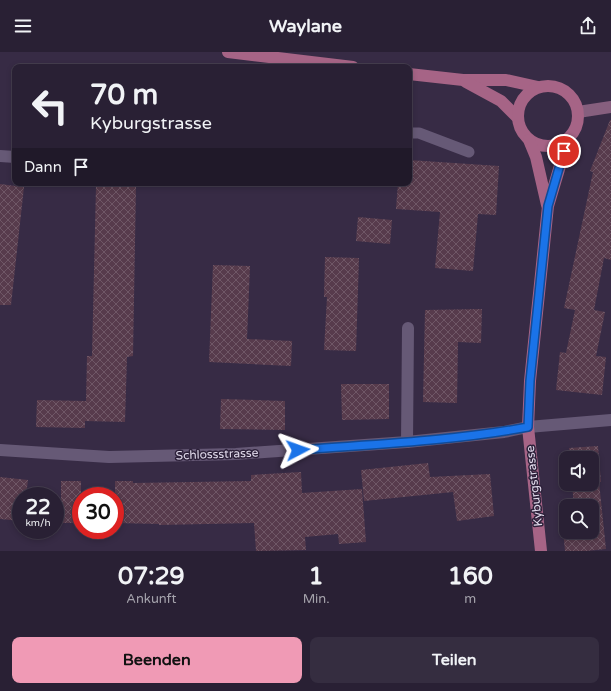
<!DOCTYPE html>
<html lang="de">
<head>
<meta charset="utf-8">
<style>
  body { margin:0; font-family:"Varela Round",sans-serif; background:#352d40; color:#f1f3f6; height:100vh; display:flex; flex-direction:column; font-size:15px; white-space:nowrap }
  * { box-sizing:border-box; margin:0 }
  p { font-size:13px; color:#a5a3ac }
  .icon { flex:none; width:22px; height:22px; fill:none; stroke:currentColor; stroke-width:2; stroke-linecap:round; stroke-linejoin:round }
  .map { position:relative; height:499px; overflow:hidden }
  .drawer { display:flex; flex-direction:column; background:#292034; flex:1 }
  .drawer>* { flex:none }
  .banner { position:absolute; left:12px; top:12px; width:400px; height:122px; border-radius:8px; box-shadow:0 2px 6px #0003,0 0 0 1px #453e4f; background:#292034; color:#f1f3f6; overflow:hidden }
  .fabs { position:absolute; left:559px; top:399px; display:grid; gap:8px }
  .fabs a { display:grid; place-items:center; width:40px; height:40px; border-radius:8px; background:#292034; box-shadow:0 2px 6px #0003,0 0 0 1px #453e4f; font-size:20px }
  .speed { position:absolute; left:12px; top:435px; display:flex; gap:8px; font-size:20px; font-weight:700; text-align:center }
  .speed>* { display:grid; place-content:center; width:52px; height:52px; border-radius:50%; background:#292034; box-shadow:0 2px 6px #0003,0 0 0 1px #453e4f; line-height:1 }
  .speed small { font-size:10px; font-weight:400 }
  .speed .limit { border:6px solid #d22; background:#fff; color:#111 }
  .pin { position:absolute; display:grid; place-items:center; width:34px; height:34px; color:#fff; margin:-17px; border:2px solid #fff; border-radius:50%; box-shadow:0 1px 4px #0007 }
  .me { position:absolute; width:44px; margin:-22px; rotate:86deg; stroke-linejoin:round; filter:drop-shadow(0 0 3px #0008) }
  .turn { display:flex; align-items:center; gap:14px; height:84px; padding:0 12px; font-size:18px }
  .turn .icon { width:52px; height:52px; stroke-width:2.5 }
  .turn b { display:block; font-size:28px; line-height:34px }
  .then { display:flex; align-items:center; height:38px; padding:0 12px; background:#0003; gap:8px; font-size:15px }
  .eta { display:flex; justify-content:space-evenly; align-items:center; height:68px; text-align:center }
  .eta b { font-size:24px; font-weight:700; line-height:28px }
  .primary-button { display:flex; gap:8px; margin-top:auto; padding:8px 12px }
  .primary-button a { flex:1; height:46px; border-radius:8px; background:#f09ab5; color:#111; font-size:16px; font-weight:700; line-height:46px; text-align:center }
  .primary-button a+a { background:#352d40; color:#f1f3f6 }
  header { display:flex; justify-content:space-between; align-items:center; height:52px; padding:0 12px; background:#292034; font-size:18px; font-weight:700 }
  .map>svg:first-child { display:block }
  .building { fill:url(#building-cross-hatch) }
  .lines { fill:none; stroke-linecap:round; stroke-linejoin:round }
  .lane { stroke:#665976; stroke-width:11 }
  .street { stroke:#665976; stroke-width:12 }
  .secondary { stroke:#865f7e; stroke-width:12 }
  .primary { stroke:#a66486; stroke-width:12 }
  .route-casing { stroke:#114b97; stroke-width:10 }
  .route { stroke:#1a73e8; stroke-width:7 }
  .labels { text-anchor:middle; dominant-baseline:central; stroke-width:3; stroke-linejoin:round; paint-order:stroke }
  .street-label { font-size:12px; fill:#e1daeb; stroke:#2d213a }
</style>
</head>
<body>
<header><svg class="icon" aria-label="menu" viewBox="0 0 24 24"><path d="M4 6h16M4 12h16M4 18h16"/></svg>Waylane<svg class="icon" aria-label="share" viewBox="0 0 24 24"><path d="M12 15V3M7 8l5-5 5 5M5 13v7h14v-7"/></svg></header>
<div class="map">
<svg width="611" height="499" viewBox="0 0 611 499">
  <defs>
    <pattern id="building-cross-hatch" width="8" height="8" patternUnits="userSpaceOnUse"><rect width="8" height="8" fill="#573b4c"/><path d="M0 0l8 8M0 8l8-8" fill="none" stroke="#6f5766"/></pattern>
  </defs>
  <rect width="100%" height="100%" fill="#372b45"/>
  <g class="building">
    <polygon points="610,68 611,68 611,208 604,206 594,258 605,260 596,304 606,305 602,343 556,338 560,300 566,301 575,258 564,256 593,120 590,119"/>
    <polygon points="409,108 499,114 496,163 478,162 473,219 435,216 440,160 396,157 398,131 409,131"/>
    <polygon points="0,132 24,135 11,253 0,253"/>
    <polygon points="96,134 136,134 133,304 127,305 125,370 85,369 85,376 36,375 37,348 86,349 87,304 92,304"/>
    <polygon points="358,165 392,168 390,192 356,189"/>
    <polygon points="325,205 359,206 356,299 324,298 327,245 324,245"/>
    <polygon points="213,213 250,214 247,287 292,289 291,314 209,310"/>
    <polygon points="482,257 481,291 458,290 457,351 423,350 425,258"/>
    <polygon points="341,332 389,332 389,367 342,368"/>
    <polygon points="221,347 285,349 285,378 220,377"/>
    <polygon points="598,394 601,430 599,430 606,497 586,499 565,499 561,458 566,458 566,480 592,480 592,454 574,454 572,432 592,432 592,406 570,406 569,396"/>
    <polygon points="428,411 430,425 490,422 494,464 457,469 453,440 364,449 361,418"/>
    <polygon points="301,420 302,441 362,437 366,490 339,492 338,482 305,485 306,498 256,499 254,471 159,473 159,472 115,471 115,429 133,429 133,431 251,429 251,423"/>
    <polygon points="0,425 28,428 26,444 21,444 21,469 0,467"/>
    <rect x="61" y="429" width="20" height="42"/>
  </g>
  <g class="lines">
    <polyline class="lane" points="409,81 419,81 469,100"/>
    <g class="street">
      <polyline points="0,104 15,105"/>
      <polyline points="407,390 408,276"/>
      <polyline points="0,398 109,405 236,402 407,390 504,380 528,375 611,368"/>
    </g>
    <polyline class="secondary" points="578,60 611,55"/>
    <g class="primary">
      <polyline points="228,0 353,15"/>
      <polyline points="409,22 463,28 506,28 538,35"/>
      <polyline points="466,30 501,49 517,65"/>
      <circle cx="548" cy="64" r="30"/>
      <polyline points="529,88 536,105 547,153"/>
      <polyline points="541,499 528,375 530,329 548,154 568,87"/>
    </g>
  </g>
  <g class="lines">
    <g class="route-casing">
      <path id="route" d="M298,398C375,392 453,389 528,375L530,329L548,154L564,99"/>
    </g>
    <use href="#route" class="route"/>
  </g>
  <g class="labels">
    <g class="street-label">
      <text transform="translate(217 402) rotate(-2)">Schlossstrasse</text>
      <text transform="translate(534 434) rotate(-96)">Kyburgstrasse</text>
    </g>
  </g>
</svg>
<div class="fabs">
<a><svg class="icon" aria-label="sound" viewBox="0 0 24 24"><path d="M4 9h4l5-4v14l-5-4H4zM17 9q2 3 0 6"/></svg></a>
<a><svg class="icon" aria-label="search" viewBox="0 0 24 24"><circle cx="10" cy="10" r="6"/><path d="M15 15l6 6"/></svg></a>
</div>
<div class="speed"><div>22<small>km/h</small></div><div class="limit">30</div></div>
<div class="pin" style="left:564px;top:99px;background:#d93025"><svg class="icon" aria-label="arrive" viewBox="0 0 24 24"><path d="M6 21V4h12l-3 4 3 4H6"/></svg></div>
<svg class="me" style="left:298px;top:398px" viewBox="-20 -20 40 40"><path d="M0-17L14 15 0 8-14 15z" fill="#1a73e8" stroke="#fff" stroke-width="4"/></svg>
<div class="banner">
<div class="turn"><svg class="icon" aria-label="left" viewBox="0 0 24 24"><path d="M17 20v-9H6M10 6l-5 5 5 5"/></svg><div><b>70 m</b>Kyburgstrasse</div></div>
<div class="then">Dann<svg class="icon" aria-label="arrive" viewBox="0 0 24 24"><path d="M6 21V4h12l-3 4 3 4H6"/></svg></div>
</div>
</div>
<section class="drawer">
<div class="eta">
<div><b>07:29</b><p>Ankunft</p></div>
<div><b>1</b><p>Min.</p></div>
<div><b>160</b><p>m</p></div>
</div>
<div class="primary-button"><a>Beenden</a><a>Teilen</a></div>
</section>
</body>
</html>
